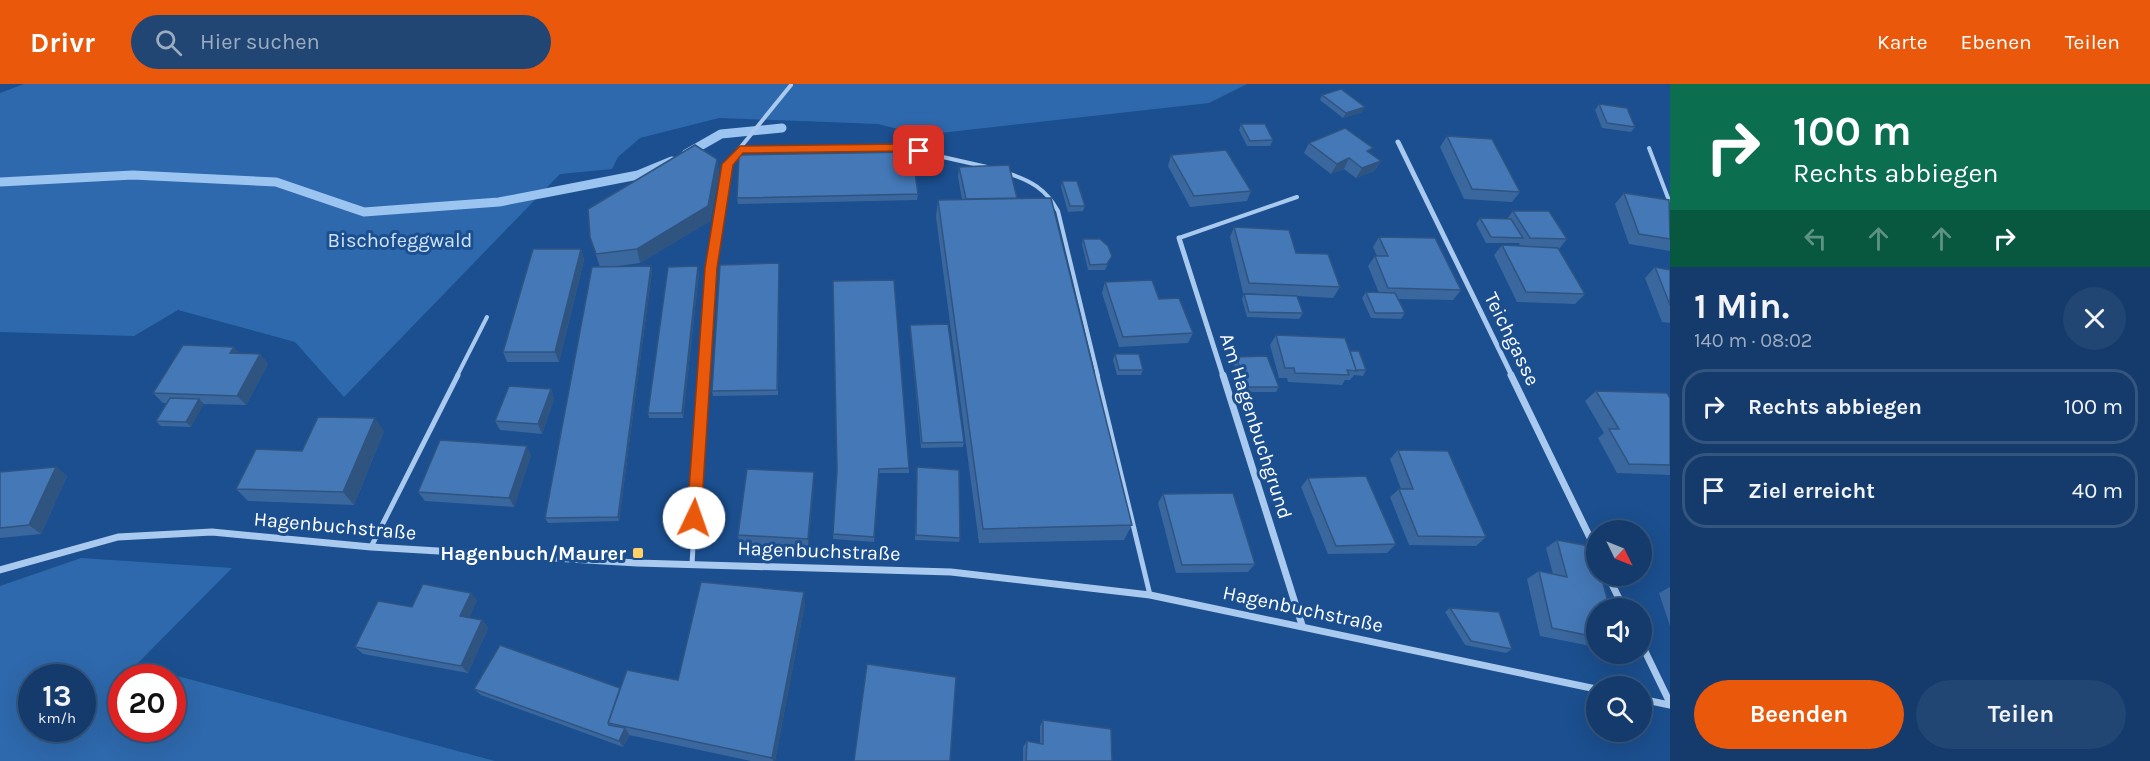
<!DOCTYPE html>
<html lang="de">
<head>
<meta charset="utf-8">
<style>
  body { margin:0; font-family:Karla,sans-serif; background:#214673; color:#f1f3f6; height:100vh; display:flex; flex-direction:column; font-size:22px; white-space:nowrap }
  * { box-sizing:border-box; margin:0 }
  p { font-size:20px; color:#9dadc1 }
  .icon { flex:none; width:33px; height:33px; fill:none; stroke:currentColor; stroke-width:2; stroke-linecap:round; stroke-linejoin:round }
  .map { position:relative; flex:1; overflow:hidden }
  .drawer { display:flex; flex-direction:column; background:#143b6b; width:480px }
  .drawer>* { flex:none }
  .banner { background:#0b6e4f; color:#fff; overflow:hidden }
  .needle { width:39px; rotate:133deg }
  .tools { position:absolute; left:1586px; top:436px; display:grid; gap:12px }
  .tools a { display:grid; place-items:center; width:66px; height:66px; border-radius:50%; background:#143b6b; box-shadow:0 6px 24px #0002,0 0 0 2px #33557e; font-size:30px }
  .speed { position:absolute; left:18px; top:580px; display:flex; gap:12px; font-size:30px; font-weight:700; text-align:center }
  .speed>* { display:grid; place-content:center; width:78px; height:78px; border-radius:50%; background:#143b6b; box-shadow:0 6px 24px #0002,0 0 0 2px #33557e; line-height:1 }
  .speed small { font-size:15px; font-weight:400 }
  .speed .limit { border:9px solid #d22; background:#fff; color:#111 }
  .pin { position:absolute; display:grid; place-items:center; width:51px; height:51px; color:#fff; margin:-26px; border-radius:12px; box-shadow:0 3px 9px #0006 }
  .me { position:absolute; width:66px; margin:-33px; rotate:3deg; stroke-linejoin:round; filter:drop-shadow(0 0 4px #0008) }
  .turn { display:flex; align-items:center; gap:21px; height:126px; padding:0 24px; font-size:27px }
  .turn .icon { width:78px; height:78px; stroke-width:2.5 }
  .turn b { display:block; font-size:42px; line-height:51px }
  .lanes { display:flex; align-items:center; height:57px; padding:0 24px; background:#0003; justify-content:center; gap:30px; direction:ltr }
  .lanes .off { opacity:.35 }
  .round { display:grid; place-items:center; flex:none; width:63px; height:63px; border-radius:32px; background:#214673 }
  .overview { display:flex; align-items:center; justify-content:space-between; height:102px; padding:0 24px }
  h1 { font-size:36px; font-weight:700; line-height:45px }
  .action { display:flex; gap:12px; margin-top:auto; padding:12px 24px }
  .action a { flex:1; height:69px; border-radius:36px; background:#ea580c; color:#fff; font-size:24px; font-weight:700; line-height:69px; text-align:center }
  .action a+a { background:#214673; color:#f1f3f6 }
  ul { padding:0; list-style:none }
  li { display:flex; align-items:center; gap:18px; height:75px; margin:0 12px 9px; padding:0 12px; border:3px solid #33557e; border-radius:24px }
  li div { flex:1 }
  li b { display:block; font-size:22px }
  li em { font-style:normal }
  header { display:flex; align-items:center; gap:36px; box-sizing:border-box; height:84px; padding:0 30px; background:#ea580c; color:#fff }
  header strong { font-size:28px }
  nav { display:flex; gap:33px; margin-inline-start:auto; font-size:21px }
  .search { width:420px; height:54px; background:#214673; display:flex; align-items:center; gap:15px; box-sizing:border-box; padding:0 21px; border-radius:33px; color:#9dadc1; font-size:22px }
  main { display:flex; flex:1; min-height:0 }
  .map>svg:first-child { display:block }
  .green { fill:#2e69ad; fill-rule:evenodd }
  .lines { fill:none; stroke-linecap:round; stroke-linejoin:round }
  .stream { stroke:#9cc4f0; stroke-width:9 }
  .lane-far1 { stroke:#a9c9ee; stroke-width:4 }
  .lane { stroke:#a9c9ee; stroke-width:5 }
  .street-far1 { stroke:#a9c9ee; stroke-width:5 }
  .street { stroke:#a9c9ee; stroke-width:7 }
  .wall { fill:#3a679d }
  .shaded-wall { fill:#305480 }
  .building { fill:#4478b7; stroke:#305480; stroke-width:1.5 }
  .route { fill:#ea580c; stroke:#983908; stroke-width:1.5 }
  .poi-dot { fill:#ffd166; stroke:#1b4f8f; stroke-width:2 }
  .labels { text-anchor:middle; dominant-baseline:central; stroke-width:6; stroke-linejoin:round; paint-order:stroke }
  .park-label { font-size:20px; fill:#cfe3fa; stroke:#1b4f8f }
  .street-label { font-size:20px; fill:#fff; stroke:#1b4f8f }
  .poi-label { font-size:20px; font-weight:bold; fill:#fff; stroke:#1b4f8f; text-anchor:end }
</style>
</head>
<body>
<header>
<strong>Drivr</strong>
<div class="search"><svg class="icon" aria-label="search" viewBox="0 0 24 24"><circle cx="10" cy="10" r="6"/><path d="M15 15l6 6"/></svg>Hier suchen</div>
<nav><a>Karte</a><a>Ebenen</a><a>Teilen</a></nav>
</header>
<main>
<div class="map">
<svg width="1670" height="677" viewBox="0 0 1670 677">
  <rect width="100%" height="100%" fill="#1b4f8f"/>
  <g class="green">
    <polygon points="24,0 1247,0 1209,19 922,51 878,40 719,34 640,54 618,73 612,85 560,90 344,313 295,258 178,226 134,252 0,248 0,9"/>
    <path d="M81,474L232,484L136,581L495,677H0V502ZM32,594H82V645H32ZM122,594H172V645H122Z"/>
  </g>
  <g class="lines">
    <g class="stream">
      <polyline points="686,70 721,50 782,44"/>
      <polyline points="0,98 133,91 276,98 364,128 499,118 638,91 672,77"/>
    </g>
    <g class="lane-far1">
      <polyline points="1649,64 1670,119"/>
      <polyline points="740,66 903,64 987,83"/>
      <path d="M1007,89C1030,96 1046,105 1058,127L1098,292"/>
      <polyline points="1179,154 1297,113"/>
      <polyline points="457,292 487,233"/>
      <polyline points="703,292 711,184 727,80 791,1"/>
    </g>
    <g class="lane">
      <polyline points="1097,291 1150,511"/>
      <polyline points="371,463 458,291"/>
      <polyline points="692,480 703,291"/>
    </g>
    <g class="street-far1">
      <polyline points="1398,58 1512,292"/>
      <polyline points="1179,154 1223,292"/>
    </g>
    <g class="street">
      <polyline points="1223,291 1302,541"/>
      <polyline points="1511,291 1596,466"/>
      <polyline points="0,486 118,453 212,448 371,463 637,479 951,488 1150,511 1596,605"/>
      <polyline points="1608,492 1624,525"/>
      <polyline points="1641,559 1670,619"/>
      <polyline points="1641,615 1670,621"/>
    </g>
  </g>
  <g class="wall">
    <polygon points="1322,11 1362,28 1343,34 1320,16"/>
    <polygon points="1599,20 1635,43 1631,48 1602,44 1595,26"/>
    <polygon points="1241,40 1273,56 1270,62 1247,62 1239,46"/>
    <polygon points="1447,52 1520,108 1512,118 1464,115 1440,63"/>
    <polygon points="1309,59 1370,69 1381,77 1374,87 1356,94 1344,85 1331,90 1304,69"/>
    <polygon points="1171,71 1251,107 1247,117 1190,123 1168,82"/>
    <polygon points="717,75 719,89 710,137 640,179 611,183 651,182 652,187 619,437 548,439 545,434 600,183 590,153"/>
    <polygon points="959,83 1017,114 1132,441 1124,456 979,459 936,133 938,116 962,115 958,93"/>
    <polygon points="1062,97 1085,122 1083,127 1068,128 1061,103"/>
    <polygon points="1624,109 1670,118 1670,167 1629,160 1615,120"/>
    <polygon points="918,110 917,116 738,120 737,114"/>
    <polygon points="1513,127 1567,155 1559,165 1585,210 1575,220 1517,218 1494,171 1502,161 1520,162 1519,159 1486,159 1476,140 1480,134 1507,135"/>
    <polygon points="1234,143 1296,169 1340,203 1333,214 1243,209 1230,153"/>
    <polygon points="1379,153 1461,206 1453,216 1398,215 1405,229 1401,235 1371,234 1362,214 1366,208 1379,209 1368,182 1375,172 1377,172 1373,163"/>
    <polygon points="1083,155 1112,172 1105,186 1088,186 1082,160"/>
    <polygon points="581,165 584,176 559,278 507,278 503,268"/>
    <polygon points="1655,183 1670,186 1670,239 1662,238 1645,194"/>
    <polygon points="779,185 778,311 713,312 712,307"/>
    <polygon points="699,188 683,334 649,334 648,329"/>
    <polygon points="833,197 909,384 909,389 879,389 874,458 833,455 837,387"/>
    <polygon points="1105,198 1159,215 1193,249 1188,259 1119,263 1102,209"/>
    <polygon points="1244,210 1303,229 1299,235 1247,233 1242,215"/>
    <polygon points="910,241 964,358 963,363 921,364 910,246"/>
    <polygon points="1276,251 1350,267 1366,286 1363,292 1354,291 1350,296 1345,296 1342,301 1288,298 1287,294 1279,294 1270,261"/>
    <polygon points="234,263 239,270 260,270 268,280 246,321 203,320 191,343 161,342 156,337 167,319 163,319 153,309"/>
    <polygon points="1115,270 1143,286 1141,291 1117,291 1113,276"/>
    <polygon points="1236,273 1279,303 1276,308 1244,308 1233,278"/>
    <polygon points="551,305 554,315 542,350 500,346 495,337"/>
    <polygon points="1596,307 1670,314 1670,391 1617,389 1598,354 1604,349 1585,317"/>
    <polygon points="384,347 354,421 248,417 236,405 302,367"/>
    <polygon points="1398,366 1486,453 1476,462 1409,461 1390,413 1399,405 1401,405 1390,375"/>
    <polygon points="531,371 514,423 425,417 418,408"/>
    <polygon points="56,383 67,392 41,450 0,454 0,388"/>
    <polygon points="917,383 960,454 959,458 915,456"/>
    <polygon points="1308,394 1396,460 1387,469 1328,470 1301,403"/>
    <polygon points="814,397 808,464 739,460 738,451"/>
    <polygon points="1163,410 1255,480 1248,488 1176,489 1158,419"/>
    <polygon points="1557,456 1596,525 1596,563 1540,552 1527,495 1539,487 1553,490 1546,464"/>
    <polygon points="1670,503 1670,542 1659,509"/>
    <polygon points="477,516 469,534 482,536 488,544 468,589 363,570 355,563 412,523"/>
    <polygon points="805,519 775,677 751,677 629,651 623,663 481,611 474,605 620,604 678,596"/>
    <polygon points="1450,524 1512,565 1506,569 1465,561 1445,528"/>
    <polygon points="1043,636 1112,677 1023,677 1023,663 1027,657 1040,659 1040,642"/>
  </g>
  <g class="shaded-wall">
    <polygon points="1365,23 1362,28 1343,34 1346,29"/>
    <polygon points="1349,74 1344,85 1331,90 1337,80"/>
    <polygon points="717,75 719,89 710,137 640,179 637,165"/>
    <polygon points="1381,77 1374,87 1356,94 1362,84"/>
    <polygon points="581,165 584,176 559,278 555,268"/>
    <polygon points="651,182 652,187 619,437 618,433"/>
    <polygon points="698,182 699,188 683,334 682,329"/>
    <polygon points="234,263 242,273 230,269"/>
    <polygon points="260,270 268,280 246,321 237,312"/>
    <polygon points="551,305 554,315 542,350 538,340"/>
    <polygon points="199,315 204,320 191,343 186,338"/>
    <polygon points="375,334 384,347 354,421 343,408"/>
    <polygon points="527,362 531,371 514,423 509,414"/>
    <polygon points="56,383 67,392 41,450 29,441"/>
    <polygon points="814,388 814,397 808,464 808,455"/>
    <polygon points="804,508 805,519 775,677 773,677 772,674"/>
    <polygon points="471,509 477,516 467,540 460,532"/>
    <polygon points="482,536 488,544 468,589 461,582"/>
    <polygon points="625,644 629,650 623,663 619,657"/>
  </g>
  <g class="building">
    <polygon points="1341,5 1365,23 1346,29 1322,11"/>
    <polygon points="1599,20 1627,24 1635,43 1607,39"/>
    <polygon points="1241,40 1265,40 1273,56 1250,57"/>
    <polygon points="1345,44 1373,64 1367,67 1381,77 1362,84 1349,74 1337,80 1309,59"/>
    <polygon points="1447,52 1492,55 1520,108 1472,105"/>
    <polygon points="695,61 717,75 708,122 637,165 596,170 590,153 588,125"/>
    <polygon points="1226,66 1251,107 1194,112 1171,71"/>
    <polygon points="912,68 918,110 737,114 739,71"/>
    <polygon points="1009,81 1017,114 966,115 959,83"/>
    <polygon points="1062,97 1077,97 1085,122 1070,122"/>
    <polygon points="1624,109 1669,116 1670,155 1639,150"/>
    <polygon points="1051,114 1132,441 983,445 938,116"/>
    <polygon points="1513,127 1549,127 1567,155 1530,154"/>
    <polygon points="1480,134 1511,135 1523,154 1491,153"/>
    <polygon points="1234,143 1289,146 1296,169 1328,170 1340,203 1249,199"/>
    <polygon points="1379,153 1435,154 1461,206 1388,204 1375,172 1388,172"/>
    <polygon points="1083,155 1100,155 1108,162 1112,172 1107,180 1090,181"/>
    <polygon points="1502,161 1558,164 1585,210 1526,208"/>
    <polygon points="533,165 581,165 555,268 503,268"/>
    <polygon points="779,179 777,306 712,307 720,181"/>
    <polygon points="651,182 618,433 545,434 592,183"/>
    <polygon points="698,182 682,329 648,329 668,183"/>
    <polygon points="1655,183 1670,186 1670,221"/>
    <polygon points="894,196 909,384 879,385 874,453 833,450 837,386 833,197"/>
    <polygon points="1152,196 1159,215 1179,214 1193,249 1123,253 1105,198"/>
    <polygon points="1366,208 1395,209 1405,229 1375,229"/>
    <polygon points="1244,210 1297,212 1303,229 1249,228"/>
    <polygon points="948,240 964,358 922,359 910,241"/>
    <polygon points="1276,251 1345,254 1357,287 1347,286 1349,291 1295,289 1294,284 1285,284"/>
    <polygon points="183,261 234,263 230,269 260,270 237,312 153,309"/>
    <polygon points="1350,267 1359,267 1366,286 1356,286"/>
    <polygon points="1115,270 1139,270 1143,286 1119,286"/>
    <polygon points="1267,272 1279,303 1247,303 1236,273"/>
    <polygon points="509,302 551,305 538,340 495,337"/>
    <polygon points="1596,307 1667,309 1670,314 1670,381 1629,380 1609,345 1619,345"/>
    <polygon points="170,314 199,315 186,338 156,337"/>
    <polygon points="318,333 375,334 343,408 236,405 256,365 302,367"/>
    <polygon points="440,356 527,362 509,414 418,408"/>
    <polygon points="1398,366 1448,367 1486,453 1418,452 1399,405 1413,405"/>
    <polygon points="56,383 29,441 0,444 0,388"/>
    <polygon points="917,383 959,386 960,454 916,451"/>
    <polygon points="747,385 814,388 808,455 738,451"/>
    <polygon points="1366,392 1396,460 1336,462 1308,394"/>
    <polygon points="1233,409 1255,480 1182,481 1163,410"/>
    <polygon points="1557,456 1594,463 1596,472 1596,492 1601,492 1610,525 1596,525 1596,553 1552,544 1539,487 1567,493"/>
    <polygon points="701,498 804,508 772,674 608,639 627,586 678,596"/>
    <polygon points="423,500 471,509 460,532 482,536 461,582 355,563 378,517 412,523"/>
    <polygon points="1450,524 1499,528 1512,565 1471,557"/>
    <polygon points="500,561 620,604 608,639 609,641 625,644 619,657 474,605"/>
    <polygon points="867,580 956,593 950,677 854,677"/>
    <polygon points="1043,636 1111,645 1112,677 1026,677 1027,657 1043,660"/>
  </g>
  <polygon class="route" points="903,60 924,67 919,70 903,67 743,69 733,81 717,184 701,434 699,438 689,438 687,434 705,184 722,80 740,62"/>
  <rect class="poi-dot" x="632" y="463" width="12" height="12" rx="3"/>
  <g class="labels">
    <g class="park-label">
      <text x="400" y="156">Bischofeggwald</text>
    </g>
    <g class="street-label">
      <text transform="translate(1512 255) rotate(64)">Teichgasse</text>
      <text transform="translate(1256 342) rotate(72)">Am Hagenbuchgrund</text>
      <text transform="translate(335 442) rotate(5)">Hagenbuchstraße</text>
      <text transform="translate(819 467) rotate(2)">Hagenbuchstraße</text>
      <text transform="translate(1303 525) rotate(12)">Hagenbuchstraße</text>
    </g>
    <g class="poi-label">
      <text x="626" y="469">Hagenbuch/Maurer</text>
    </g>
  </g>
</svg>
<div class="tools">
<a><svg class="needle" viewBox="-14 -14 28 28"><path d="M0-13l5 13h-10z" fill="#e53935"/><path d="M0 13l5-13h-10z" fill="#9dadc1"/></svg></a>
<a><svg class="icon" aria-label="sound" viewBox="0 0 24 24"><path d="M4 9h4l5-4v14l-5-4H4zM17 9q2 3 0 6"/></svg></a>
<a><svg class="icon" aria-label="search" viewBox="0 0 24 24"><circle cx="10" cy="10" r="6"/><path d="M15 15l6 6"/></svg></a>
</div>
<div class="speed"><div>13<small>km/h</small></div><div class="limit">20</div></div>
<div class="pin" style="left:919px;top:67px;background:#d93025"><svg class="icon" aria-label="arrive" viewBox="0 0 24 24"><path d="M6 21V4h12l-3 4 3 4H6"/></svg></div>
<svg class="me" style="left:694px;top:434px" viewBox="-20 -20 40 40"><circle r="19" fill="#fff"/><path d="M0-13L10 11 0 6-10 11z" fill="#ea580c"/></svg>
</div>
<section class="drawer">
<div class="banner">
<div class="turn"><svg class="icon" aria-label="right" viewBox="0 0 24 24"><path d="M7 20v-9h11M14 6l5 5-5 5"/></svg><div><b>100 m</b>Rechts abbiegen</div></div>
<div class="lanes"><svg class="icon off" aria-label="left" viewBox="0 0 24 24"><path d="M17 20v-9H6M10 6l-5 5 5 5"/></svg><svg class="icon off" aria-label="ahead" viewBox="0 0 24 24"><path d="M12 20V5M6 11l6-6 6 6"/></svg><svg class="icon off" aria-label="ahead" viewBox="0 0 24 24"><path d="M12 20V5M6 11l6-6 6 6"/></svg><svg class="icon" aria-label="right" viewBox="0 0 24 24"><path d="M7 20v-9h11M14 6l5 5-5 5"/></svg></div>
</div>
<div class="overview"><div><h1>1 Min.</h1><p>140 m · 08:02</p></div><a class="round"><svg class="icon" aria-label="close" viewBox="0 0 24 24"><path d="M6 6l12 12M18 6L6 18"/></svg></a></div>
<ul>
<li><svg class="icon" aria-label="right" viewBox="0 0 24 24"><path d="M7 20v-9h11M14 6l5 5-5 5"/></svg><div><b>Rechts abbiegen</b></div><em>100 m</em></li>
<li><svg class="icon" aria-label="arrive" viewBox="0 0 24 24"><path d="M6 21V4h12l-3 4 3 4H6"/></svg><div><b>Ziel erreicht</b></div><em>40 m</em></li>
</ul>
<div class="action"><a>Beenden</a><a>Teilen</a></div>
</section>
</main>
</body>
</html>
